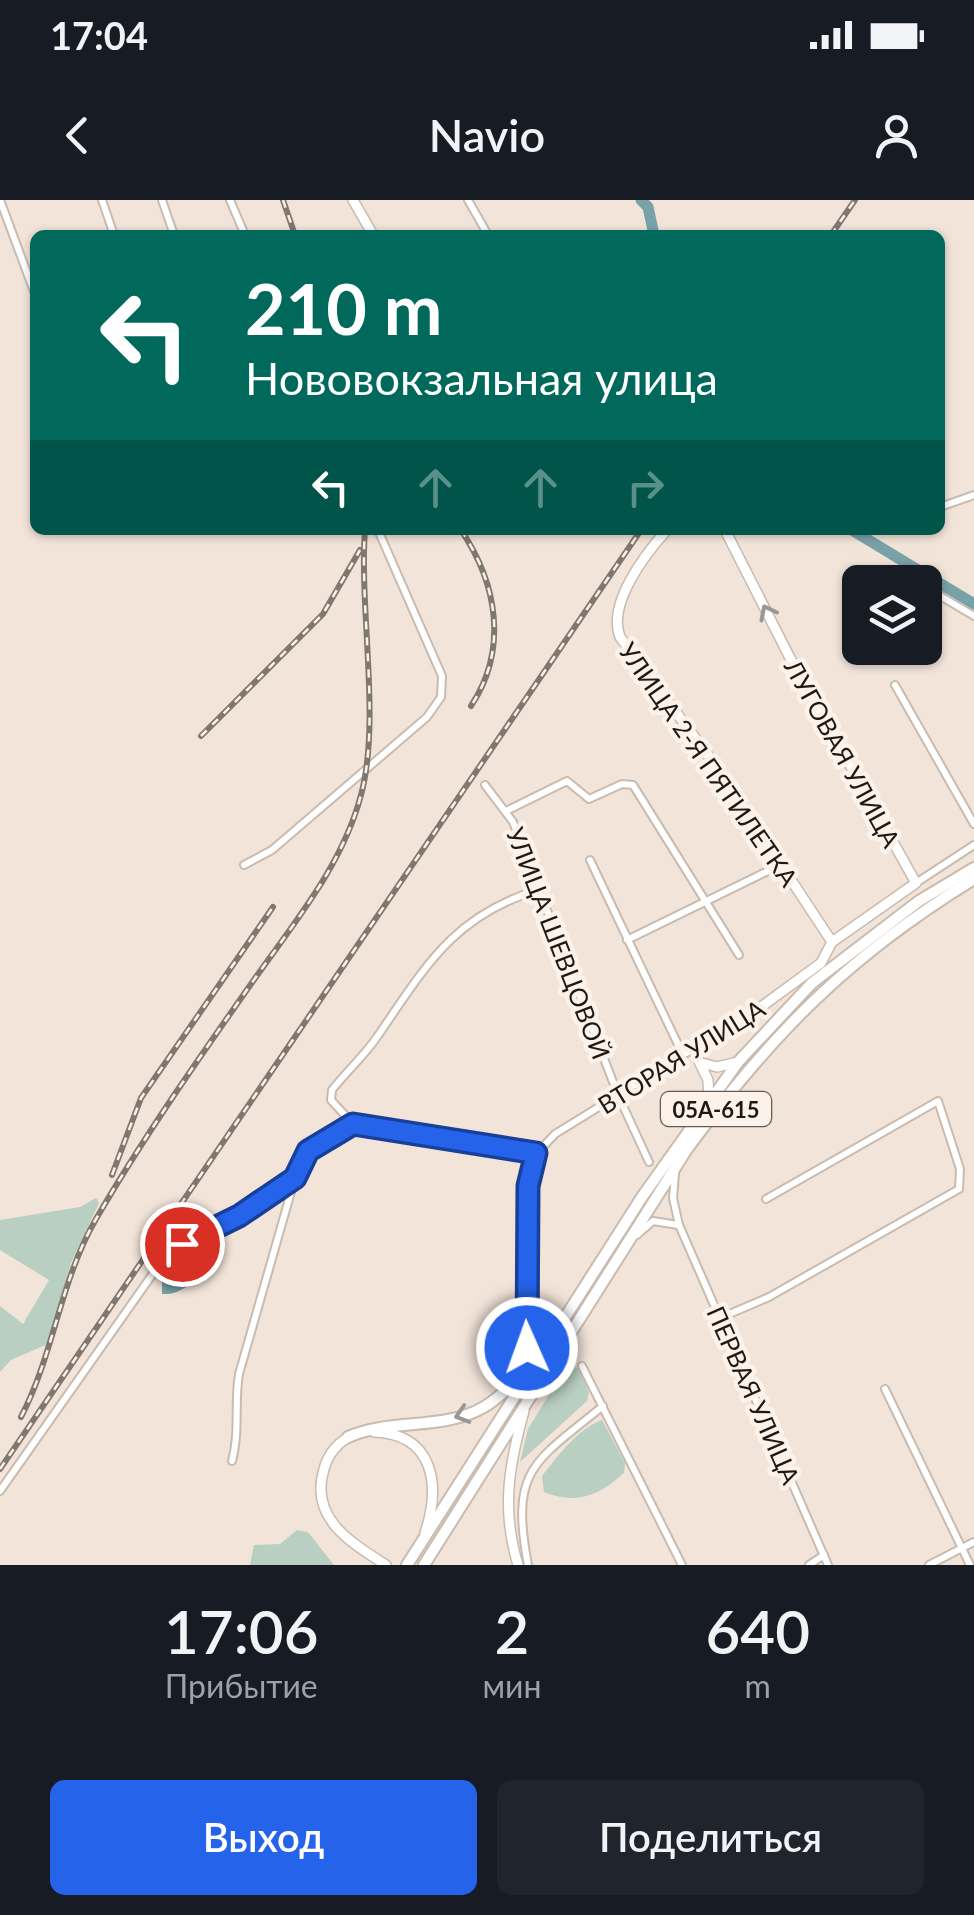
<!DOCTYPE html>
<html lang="ru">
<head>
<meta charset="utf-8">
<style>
  body { margin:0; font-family:Lato,sans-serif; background:#20242c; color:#f1f3f6; height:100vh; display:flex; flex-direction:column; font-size:38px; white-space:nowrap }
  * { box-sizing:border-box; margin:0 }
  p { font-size:32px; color:#9ea1a6 }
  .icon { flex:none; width:55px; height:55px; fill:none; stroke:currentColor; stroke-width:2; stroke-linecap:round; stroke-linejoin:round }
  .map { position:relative; height:1365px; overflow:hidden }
  .details { display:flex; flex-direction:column; background:#171b24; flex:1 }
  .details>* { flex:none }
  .top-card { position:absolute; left:30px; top:30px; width:915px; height:305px; border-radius:15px; box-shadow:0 2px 8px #0004; background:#00695c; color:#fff; overflow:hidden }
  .tools { position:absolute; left:842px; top:365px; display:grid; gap:20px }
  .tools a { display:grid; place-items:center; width:100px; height:100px; border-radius:15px; background:#171b24; box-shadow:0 2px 8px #0004; font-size:50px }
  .pin { position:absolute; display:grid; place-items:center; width:85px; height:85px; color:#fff; margin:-42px; border:5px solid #fff; border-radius:50%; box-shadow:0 2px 10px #0007 }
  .me { position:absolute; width:110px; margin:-55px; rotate:358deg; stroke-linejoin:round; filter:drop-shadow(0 0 8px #0008) }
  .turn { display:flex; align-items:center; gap:35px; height:210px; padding:0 50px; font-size:45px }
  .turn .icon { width:130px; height:130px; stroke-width:2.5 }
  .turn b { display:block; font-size:70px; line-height:85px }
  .lanes { display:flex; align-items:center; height:95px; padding:0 50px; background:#0003; justify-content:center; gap:50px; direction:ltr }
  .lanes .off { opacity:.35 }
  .eta { display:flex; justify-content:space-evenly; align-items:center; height:170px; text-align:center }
  .eta b { font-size:60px; font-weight:600; line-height:70px }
  .button { display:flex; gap:20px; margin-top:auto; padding:20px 50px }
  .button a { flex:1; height:115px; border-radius:15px; background:#2563eb; color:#fff; font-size:40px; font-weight:600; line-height:115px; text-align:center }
  .button a+a { background:#20242c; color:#f1f3f6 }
  .status { display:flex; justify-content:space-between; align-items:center; height:70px; padding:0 50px; background:#171b24; direction:ltr }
  .status svg { height:28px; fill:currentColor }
  header { display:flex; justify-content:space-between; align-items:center; height:130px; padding:0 50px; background:#171b24; font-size:45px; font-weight:600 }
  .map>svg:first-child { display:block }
  .green { fill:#b9cfc1 }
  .water { fill:#79a2a8 }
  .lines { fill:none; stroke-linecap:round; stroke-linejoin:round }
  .river { stroke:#79a2a8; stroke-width:11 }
  .minor-casing { stroke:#c8bbb0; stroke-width:10 }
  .secondary-casing { stroke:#c8bbb0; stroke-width:12 }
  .primary-casing { stroke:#c8bbb0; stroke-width:12 }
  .trunk-casing { stroke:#c8bbb0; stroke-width:14 }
  .minor { stroke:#fff; stroke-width:6 }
  .secondary { stroke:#fff; stroke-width:9 }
  .primary { stroke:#fff; stroke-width:9 }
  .trunk { stroke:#fff; stroke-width:10 }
  .rail-casing { stroke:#80776f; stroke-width:6 }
  .rail { stroke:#fdf2e9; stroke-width:2.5; stroke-dasharray:8; stroke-linecap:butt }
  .oneway { stroke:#9a9896 }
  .route-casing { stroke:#184099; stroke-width:25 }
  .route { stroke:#2563eb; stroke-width:18 }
  .labels { text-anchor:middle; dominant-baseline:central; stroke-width:9; stroke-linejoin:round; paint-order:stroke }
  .shield { fill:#fdf2e9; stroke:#615a55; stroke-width:2.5 }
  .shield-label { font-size:22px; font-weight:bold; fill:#1e1915 }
  .street-label { font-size:25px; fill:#1e1915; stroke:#fdf2e9 }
</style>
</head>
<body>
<div class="status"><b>17:04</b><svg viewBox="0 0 49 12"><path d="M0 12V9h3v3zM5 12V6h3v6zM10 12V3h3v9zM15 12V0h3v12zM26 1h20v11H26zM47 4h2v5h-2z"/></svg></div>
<header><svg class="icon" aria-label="back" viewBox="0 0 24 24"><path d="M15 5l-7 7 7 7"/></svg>Navio<svg class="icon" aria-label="person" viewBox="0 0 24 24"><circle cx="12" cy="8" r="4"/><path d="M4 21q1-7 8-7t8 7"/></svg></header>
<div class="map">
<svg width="974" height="1365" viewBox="0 0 974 1365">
  <rect width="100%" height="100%" fill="#f2e4d9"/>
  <g class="green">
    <polygon points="96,998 99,1003 71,1063 48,1144 11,1160 0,1172 0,1106 23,1124 49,1080 0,1050 0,1020 80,1007"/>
    <polygon points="567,1165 580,1169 589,1193 587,1201 520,1262 528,1229"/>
    <path d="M602,1220L625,1263L624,1273C599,1296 576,1305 544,1292L542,1276C559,1255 576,1230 602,1220Z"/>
    <polygon points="297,1330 308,1332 334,1365 250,1365 254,1345 280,1344"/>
  </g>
  <path class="water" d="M201,1048L207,1049C205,1072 186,1096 162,1094V1079L178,1062Z"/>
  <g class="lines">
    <g class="river">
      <polyline points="641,0 648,7 654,35"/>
      <polyline points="852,330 974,404"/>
    </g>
    <g class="minor-casing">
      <g id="minor">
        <polyline points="0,0 35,94"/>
        <polyline points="102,0 114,35"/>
        <polyline points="162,0 174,35"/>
        <polyline points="230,0 245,35"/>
        <polyline points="468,0 488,35"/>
        <polyline points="940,307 974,295"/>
        <polyline points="898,371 918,382"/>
        <polyline points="925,387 974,416"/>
        <polyline points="895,485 974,624"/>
        <polyline points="485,585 513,622 618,895 649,962"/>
        <polyline points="508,610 567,581 589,599 622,584 633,585 739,755"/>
        <polyline points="590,660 683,855"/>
        <polyline points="244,665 272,650 427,517 441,497 442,476 378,330"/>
        <polyline points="916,683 974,645"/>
        <polyline points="627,740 780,665"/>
        <path d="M353,924L331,900L332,890C346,872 364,856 377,837C424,769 453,715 538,690"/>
        <polyline points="675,974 673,998 679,1025 828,1365"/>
        <polyline points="637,1035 653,1021 678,1025"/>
        <polyline points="720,1118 769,1097 959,989 960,969 938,901 766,999"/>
        <polyline points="527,1148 528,986 537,953 555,934 693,849"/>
        <polyline points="582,1166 682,1365"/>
        <polyline points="885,1189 970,1365"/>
        <path d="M232,1261C240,1232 234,1203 239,1174L295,978L308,951L353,924L537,953"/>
        <polyline points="0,1291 152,1075 182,1044 239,1017 294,979"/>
        <path d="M528,1365C510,1269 533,1263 603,1206"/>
        <polyline points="809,1365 824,1355"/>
        <polyline points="929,1365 974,1342"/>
      </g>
    </g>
    <g class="secondary-casing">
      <g id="secondary">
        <polyline points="353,0 373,35"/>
        <path d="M667,330C645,354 607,404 620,437L716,566L832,742"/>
        <polyline points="702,863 717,867 738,862"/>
        <polyline points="709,900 708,880 693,849 750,815 821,763 832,742 916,683 790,458 725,330"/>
      </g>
    </g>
    <g class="primary-casing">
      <g id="primary">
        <path d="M374,1232C434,1234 441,1285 425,1333"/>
        <path d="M354,1235C339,1240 328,1254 324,1269C309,1318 350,1342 386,1365"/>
        <path d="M518,1365C501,1310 509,1265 524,1211"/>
      </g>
    </g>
    <g class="trunk-casing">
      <g id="trunk">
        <path d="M348,1237C391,1218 443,1231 484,1207C503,1196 515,1180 531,1166"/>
        <polyline points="407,1365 642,997 738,862 812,783 919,701 974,668"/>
        <path d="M424,1365L687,949C773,832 850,755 974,679"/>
      </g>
    </g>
    <use href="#minor" class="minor"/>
    <use href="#secondary" class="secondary"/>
    <use href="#primary" class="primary"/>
    <use href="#trunk" class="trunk"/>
    <g class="rail-casing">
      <g id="rail">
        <polyline points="283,0 295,35"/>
        <polyline points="831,35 855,0"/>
        <path d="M461,330C498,385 508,450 471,506"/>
        <polyline points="201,536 323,414 360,350"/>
        <polyline points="112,975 141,898 273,707"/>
        <path d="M21,1217C54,1154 60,1081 96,1019C143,938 197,861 251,784C292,725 342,667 361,595C381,521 359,410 365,330"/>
        <polyline points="0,1269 641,330"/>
      </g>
    </g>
    <use href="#rail" class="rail"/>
  </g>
  <defs><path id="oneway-chevron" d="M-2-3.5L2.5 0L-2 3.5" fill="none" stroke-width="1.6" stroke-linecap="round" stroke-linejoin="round" transform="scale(2.5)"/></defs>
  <g class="oneway">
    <use href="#oneway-chevron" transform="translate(767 412) rotate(-117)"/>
    <use href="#oneway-chevron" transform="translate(462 1215) rotate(163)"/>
  </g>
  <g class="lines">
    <g class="route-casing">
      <polyline id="route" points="182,1044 239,1016 295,978 308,951 353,924 536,953 528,986 527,1148"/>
    </g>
    <use href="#route" class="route"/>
  </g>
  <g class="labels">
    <rect class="shield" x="661" y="892" width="110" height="34" rx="8"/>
    <g class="shield-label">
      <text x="716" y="909">05А-615</text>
    </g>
    <g class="street-label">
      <text transform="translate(843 553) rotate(61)">ЛУГОВАЯ УЛИЦА</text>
      <text transform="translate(709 564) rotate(55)">УЛИЦА 2-Я ПЯТИЛЕТКА</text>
      <text transform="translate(559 743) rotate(69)">УЛИЦА ШЕВЦОВОЙ</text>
      <text transform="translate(681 856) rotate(-32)">ВТОРАЯ УЛИЦА</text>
      <text transform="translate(754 1195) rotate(66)">ПЕРВАЯ УЛИЦА</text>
    </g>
  </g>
</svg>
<div class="tools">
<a><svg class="icon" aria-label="layers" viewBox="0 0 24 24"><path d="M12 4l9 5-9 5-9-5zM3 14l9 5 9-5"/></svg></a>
</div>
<div class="pin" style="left:182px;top:1044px;background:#d93025"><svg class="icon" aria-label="arrive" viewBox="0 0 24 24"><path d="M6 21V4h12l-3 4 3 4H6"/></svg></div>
<svg class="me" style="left:527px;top:1148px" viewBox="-20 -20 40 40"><circle r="17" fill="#2563eb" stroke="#fff" stroke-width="3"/><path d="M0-11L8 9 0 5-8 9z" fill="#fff"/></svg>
<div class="top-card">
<div class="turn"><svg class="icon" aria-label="left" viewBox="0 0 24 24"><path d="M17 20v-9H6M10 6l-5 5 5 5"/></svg><div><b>210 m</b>Нововокзальная улица</div></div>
<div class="lanes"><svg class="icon" aria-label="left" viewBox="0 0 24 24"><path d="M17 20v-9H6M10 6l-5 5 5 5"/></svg><svg class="icon off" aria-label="ahead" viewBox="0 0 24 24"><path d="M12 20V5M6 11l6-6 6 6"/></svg><svg class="icon off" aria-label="ahead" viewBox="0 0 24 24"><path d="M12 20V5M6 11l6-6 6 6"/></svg><svg class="icon off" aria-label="right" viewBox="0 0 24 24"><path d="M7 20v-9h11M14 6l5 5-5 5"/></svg></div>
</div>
</div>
<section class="details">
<div class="eta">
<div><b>17:06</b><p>Прибытие</p></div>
<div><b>2</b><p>мин</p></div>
<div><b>640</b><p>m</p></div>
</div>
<div class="button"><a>Выход</a><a>Поделиться</a></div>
</section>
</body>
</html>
